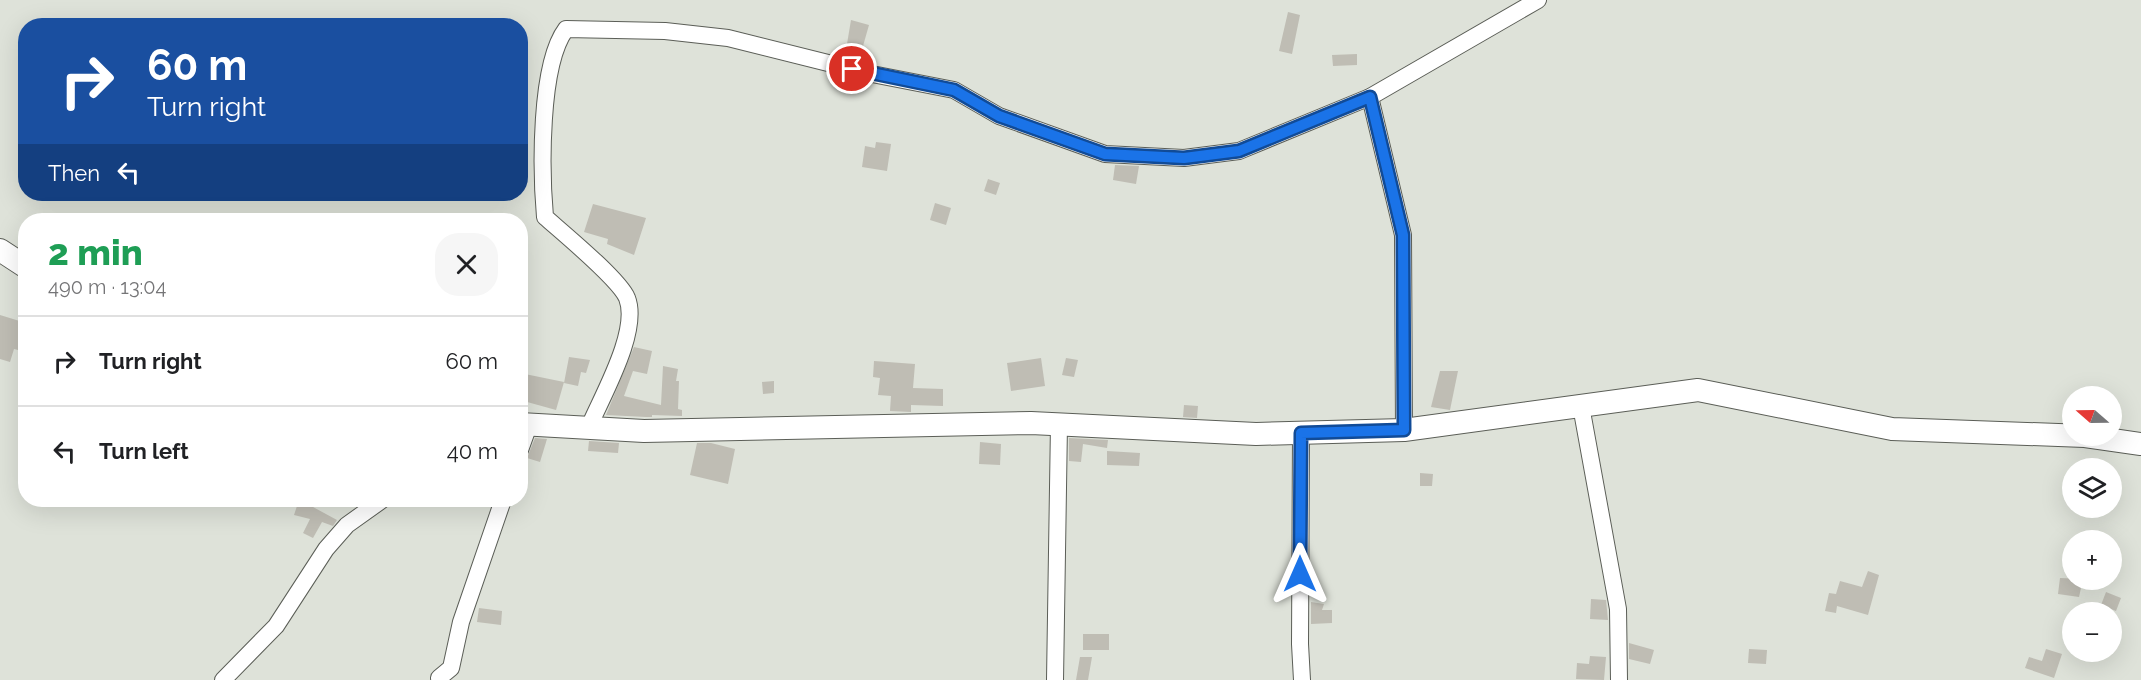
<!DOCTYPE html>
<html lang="en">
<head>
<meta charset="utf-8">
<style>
  body { margin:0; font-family:Raleway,sans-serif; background:#f6f6f6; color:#202124; height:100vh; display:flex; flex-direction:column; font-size:22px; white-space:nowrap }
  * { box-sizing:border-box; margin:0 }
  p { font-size:20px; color:#757577 }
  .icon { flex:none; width:33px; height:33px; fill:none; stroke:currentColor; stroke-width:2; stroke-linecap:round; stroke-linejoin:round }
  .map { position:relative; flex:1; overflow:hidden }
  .panel { position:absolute; left:18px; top:213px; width:510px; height:294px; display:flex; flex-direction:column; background:#fff; border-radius:24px; box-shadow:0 6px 24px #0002 }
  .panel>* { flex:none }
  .top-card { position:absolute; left:18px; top:18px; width:510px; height:183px; border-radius:24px; box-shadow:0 6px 24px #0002; background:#1a4fa0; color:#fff; overflow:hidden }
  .needle { width:39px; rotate:290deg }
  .buttons { position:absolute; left:2062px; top:386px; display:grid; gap:12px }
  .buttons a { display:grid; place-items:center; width:60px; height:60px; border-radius:50%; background:#fff; box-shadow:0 6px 24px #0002; font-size:30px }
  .pin { position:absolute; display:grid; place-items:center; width:51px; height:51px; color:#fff; margin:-26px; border:3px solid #fff; border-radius:50%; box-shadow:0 2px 6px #0007 }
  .me { position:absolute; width:66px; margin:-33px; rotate:0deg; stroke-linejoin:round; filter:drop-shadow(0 0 4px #0008) }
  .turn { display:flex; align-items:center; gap:21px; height:126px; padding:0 30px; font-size:27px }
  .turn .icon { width:78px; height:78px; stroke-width:2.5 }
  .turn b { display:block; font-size:42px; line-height:51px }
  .then { display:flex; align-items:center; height:57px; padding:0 30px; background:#0003; gap:12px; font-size:22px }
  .round { display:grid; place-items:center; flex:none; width:63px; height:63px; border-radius:24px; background:#f6f6f6 }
  .overview { display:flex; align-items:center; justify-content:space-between; height:102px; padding:0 30px }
  h1 { font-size:36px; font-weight:800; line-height:45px; color:#1e9e55 }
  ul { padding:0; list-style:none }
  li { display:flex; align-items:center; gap:18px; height:90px; padding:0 30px; border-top:2px solid #e0e0e0 }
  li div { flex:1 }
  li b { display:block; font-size:22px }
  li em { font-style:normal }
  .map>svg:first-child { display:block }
  .building { fill:#bfbdb4 }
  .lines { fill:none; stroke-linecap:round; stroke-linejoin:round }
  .street-casing { stroke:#5b5e57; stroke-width:18 }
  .secondary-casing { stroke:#5b5e57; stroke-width:24 }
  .street { stroke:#fff; stroke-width:16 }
  .secondary { stroke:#fff; stroke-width:22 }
  .route-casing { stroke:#114b97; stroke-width:15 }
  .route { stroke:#1a73e8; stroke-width:10 }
</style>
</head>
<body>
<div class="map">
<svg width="2141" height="680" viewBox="0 0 2141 680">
  <rect width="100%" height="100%" fill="#dee2d9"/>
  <g class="building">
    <polygon points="1288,12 1300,15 1292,54 1279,51"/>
    <polygon points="851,20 869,25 859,60 845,56"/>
    <polygon points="1357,54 1357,65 1333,66 1332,55"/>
    <polygon points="838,76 858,81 854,94 834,86"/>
    <polygon points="876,142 891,144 887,171 862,167 865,146 875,148"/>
    <polygon points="1115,165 1139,166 1136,184 1113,180"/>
    <polygon points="988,179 1000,183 996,195 984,191"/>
    <polygon points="935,203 951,208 946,225 930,220"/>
    <polygon points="593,204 646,218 634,255 607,244 608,239 584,232"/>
    <polygon points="0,315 26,323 18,350 14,349 10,362 0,359"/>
    <polygon points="634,347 652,351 647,374 633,371 624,396 661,405 663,366 678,369 676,381 679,381 678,409 682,410 682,416 652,415 652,417 646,417 606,415"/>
    <polygon points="569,357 590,360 586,373 581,372 578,386 564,383"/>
    <polygon points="1041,358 1045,386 1011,391 1007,363"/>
    <polygon points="1066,358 1078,360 1074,377 1062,375"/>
    <polygon points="874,361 915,364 913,388 943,389 943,406 911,405 911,412 890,411 891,396 878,395 880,378 873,377"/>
    <polygon points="1440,371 1458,371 1450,410 1431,407"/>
    <polygon points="520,373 564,382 556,410 520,400"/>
    <polygon points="774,381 774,393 763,394 762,382"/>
    <polygon points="1184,405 1198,406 1197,418 1183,417"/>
    <polygon points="535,438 547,439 540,462 527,458"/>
    <polygon points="1069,438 1108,440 1107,448 1083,444 1081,462 1069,461"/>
    <polygon points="589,441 619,443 618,453 588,451"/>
    <polygon points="980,442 1001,444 1000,465 979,464"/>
    <polygon points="697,443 711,443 735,449 728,484 690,475"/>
    <polygon points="1107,451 1140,453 1139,466 1107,465"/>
    <polygon points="1420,473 1433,474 1432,486 1420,486"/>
    <polygon points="299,500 314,504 313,507 337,520 333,526 322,522 313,538 303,533 310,519 294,515"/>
    <polygon points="1868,571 1879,575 1868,615 1837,606 1836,613 1825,611 1829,593 1836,594 1840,581 1862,587"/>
    <polygon points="2060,578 2083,579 2079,597 2058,594"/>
    <polygon points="2106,592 2121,598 2116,611 2101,605"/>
    <polygon points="1591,599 1606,600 1608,620 1590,619"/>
    <polygon points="1311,602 1324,604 1322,610 1332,610 1332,623 1311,624"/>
    <polygon points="479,608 502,611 501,625 477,622"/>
    <rect x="1083" y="634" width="26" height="16"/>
    <polygon points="1629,643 1654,650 1650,664 1629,659"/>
    <polygon points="1749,649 1767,650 1766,664 1748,663"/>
    <polygon points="2046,649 2062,654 2054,678 2025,668 2029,657 2042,661"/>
    <polygon points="1590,656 1606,657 1604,680 1576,679 1577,663 1589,664"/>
    <polygon points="1080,657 1092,657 1088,680 1076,680"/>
  </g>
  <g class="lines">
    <g class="street-casing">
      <g id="street">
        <polyline points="1370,97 1403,235 1404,430"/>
        <polyline points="1581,406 1618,609 1619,680"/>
        <path d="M589,427C602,396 640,331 627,298C619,279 563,233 545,217C541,172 539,65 566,29L665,31L728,38L872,74L954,90L999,116L1105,154L1184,158L1239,151L1370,97L1538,0"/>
        <polyline points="1301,433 1300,644 1302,680"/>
        <polyline points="520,450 529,425"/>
        <polyline points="439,678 451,668 461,622 503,500"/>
        <polyline points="223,680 276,626 326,549 347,525 382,500"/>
        <polyline points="1055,680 1059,424"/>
      </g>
    </g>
    <g class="secondary-casing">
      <g id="secondary">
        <polyline points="0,250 26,267"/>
        <polyline points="520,424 644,431 1031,423 1256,434 1404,430 1698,390 1892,429 2085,436 2141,444"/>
      </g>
    </g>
    <use href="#street" class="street"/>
    <use href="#secondary" class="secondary"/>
  </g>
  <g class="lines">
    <g class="route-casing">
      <polyline id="route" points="852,69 954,90 999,116 1105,154 1184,158 1239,151 1370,97 1403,235 1404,430 1301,433 1300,574"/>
    </g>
    <use href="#route" class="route"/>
  </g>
</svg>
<div class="buttons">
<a><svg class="needle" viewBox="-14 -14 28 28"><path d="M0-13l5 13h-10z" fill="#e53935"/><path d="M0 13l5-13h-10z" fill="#757577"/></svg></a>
<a><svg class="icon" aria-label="layers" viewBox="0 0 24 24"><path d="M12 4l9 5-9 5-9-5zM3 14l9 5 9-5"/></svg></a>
<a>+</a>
<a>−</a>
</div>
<div class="pin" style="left:852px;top:69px;background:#d93025"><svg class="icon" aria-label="arrive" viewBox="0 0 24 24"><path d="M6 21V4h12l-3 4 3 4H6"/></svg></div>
<svg class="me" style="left:1300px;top:574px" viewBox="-20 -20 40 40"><path d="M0-17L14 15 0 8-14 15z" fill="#1a73e8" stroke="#fff" stroke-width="4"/></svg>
<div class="top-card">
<div class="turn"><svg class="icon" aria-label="right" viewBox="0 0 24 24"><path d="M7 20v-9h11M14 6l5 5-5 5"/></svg><div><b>60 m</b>Turn right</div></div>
<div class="then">Then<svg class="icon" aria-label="left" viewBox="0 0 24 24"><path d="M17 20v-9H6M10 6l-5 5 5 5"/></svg></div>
</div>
<section class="panel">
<div class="overview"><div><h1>2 min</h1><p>490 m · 13:04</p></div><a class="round"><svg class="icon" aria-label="close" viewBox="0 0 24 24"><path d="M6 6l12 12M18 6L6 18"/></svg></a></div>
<ul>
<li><svg class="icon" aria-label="right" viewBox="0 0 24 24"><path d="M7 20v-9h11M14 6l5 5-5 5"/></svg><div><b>Turn right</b></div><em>60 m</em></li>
<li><svg class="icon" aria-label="left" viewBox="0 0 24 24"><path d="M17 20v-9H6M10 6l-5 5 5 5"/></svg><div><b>Turn left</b></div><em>40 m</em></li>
</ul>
</section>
</div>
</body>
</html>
